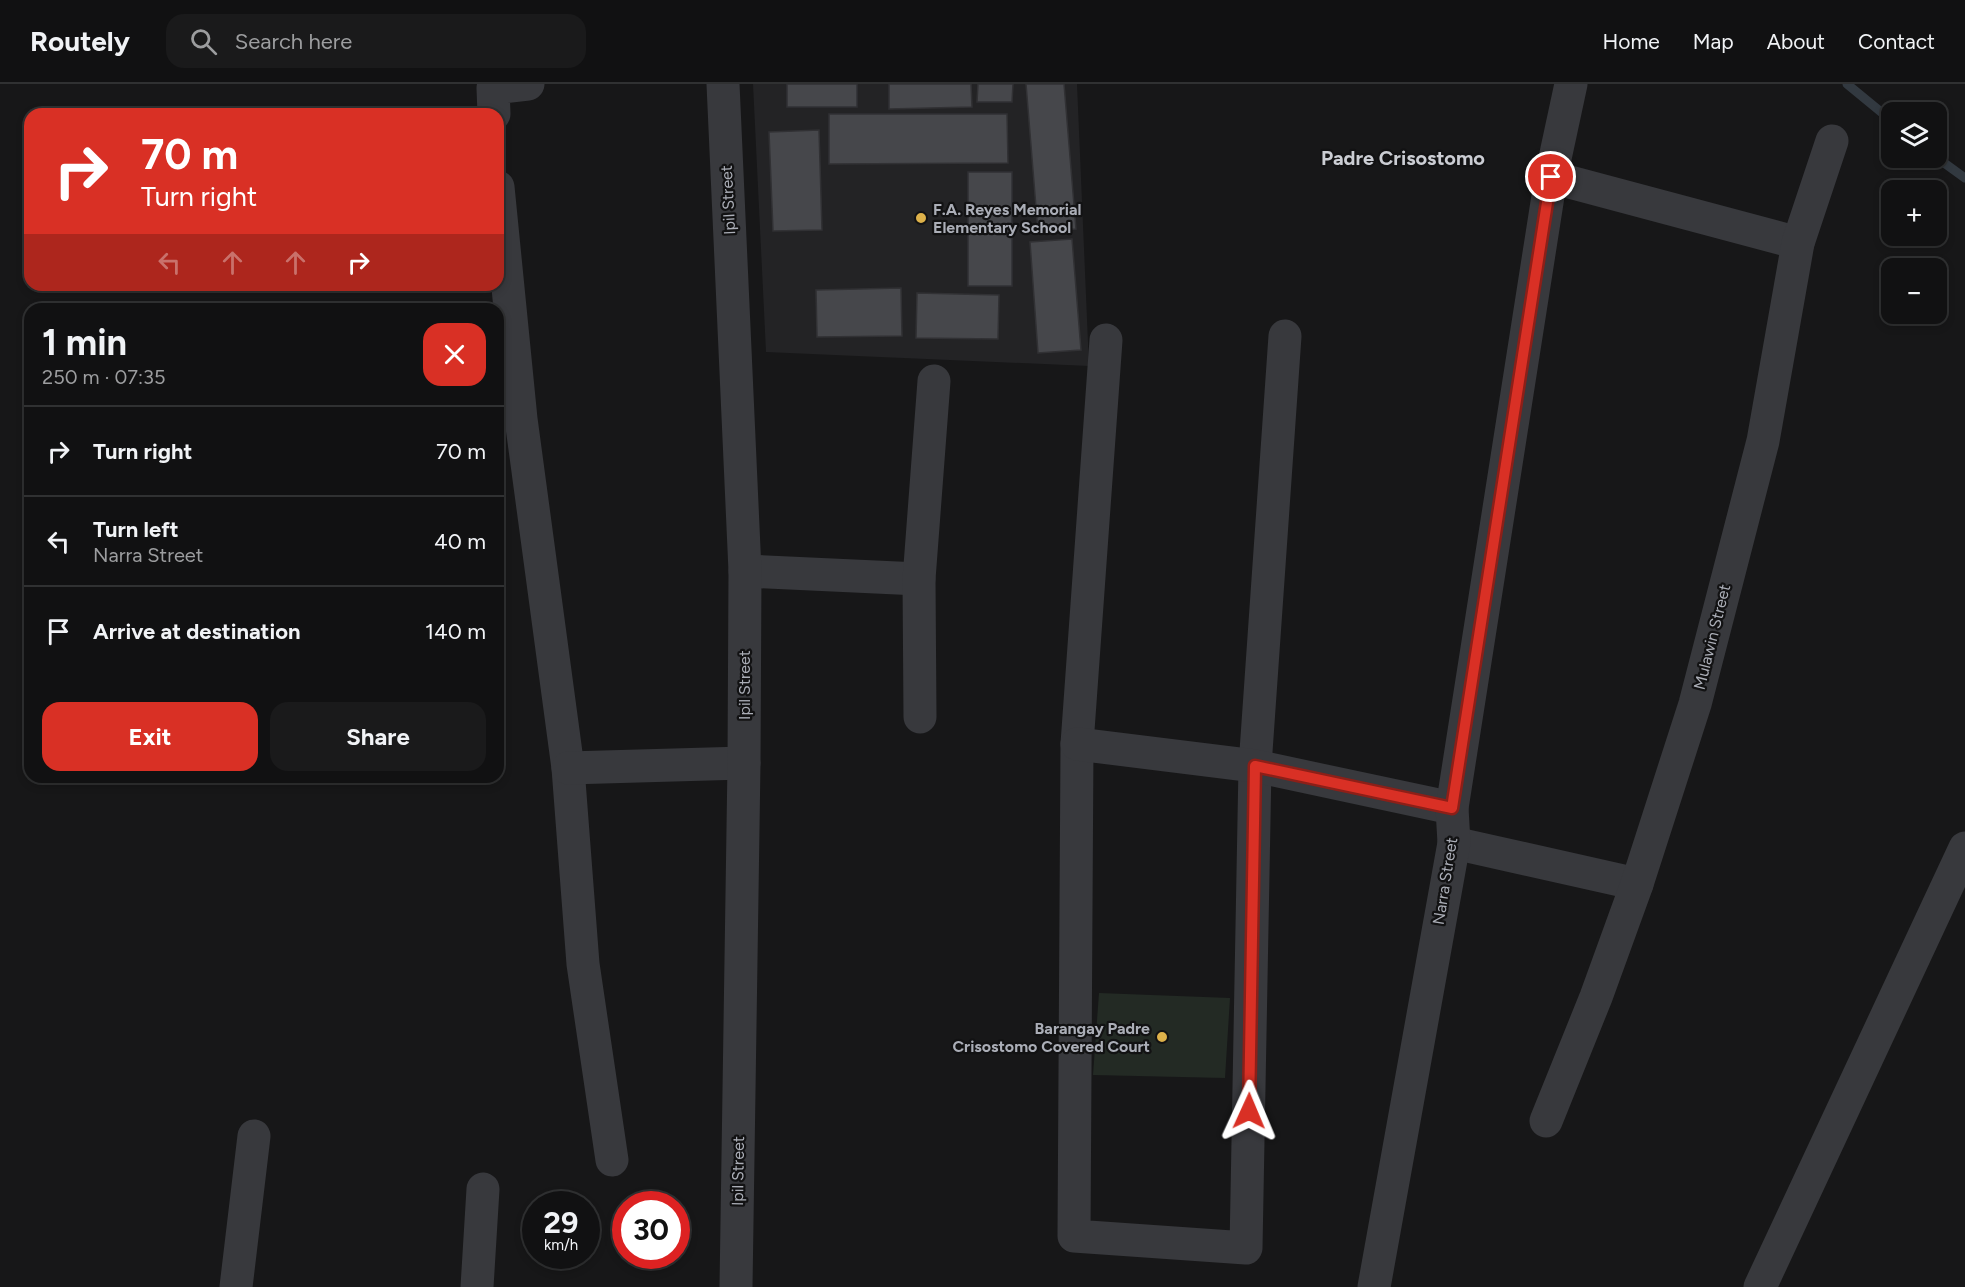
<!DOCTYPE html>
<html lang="en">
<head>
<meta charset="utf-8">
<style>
  body { margin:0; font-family:Figtree,sans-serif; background:#1a1a1b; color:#f1f3f6; height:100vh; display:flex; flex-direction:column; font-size:22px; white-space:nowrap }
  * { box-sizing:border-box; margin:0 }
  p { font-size:20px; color:#9c9d9f }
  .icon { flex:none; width:33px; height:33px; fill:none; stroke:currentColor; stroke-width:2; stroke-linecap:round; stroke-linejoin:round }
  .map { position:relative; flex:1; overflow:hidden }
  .details { position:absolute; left:24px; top:219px; width:480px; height:480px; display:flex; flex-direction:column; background:#111112; border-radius:18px; box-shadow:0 3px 9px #0003,0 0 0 2px #303132 }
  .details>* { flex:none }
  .banner { position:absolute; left:24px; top:24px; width:480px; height:183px; border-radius:18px; box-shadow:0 3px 9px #0003,0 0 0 2px #303132; background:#d93025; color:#fff; overflow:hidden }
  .tools { position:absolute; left:1881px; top:18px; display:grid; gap:12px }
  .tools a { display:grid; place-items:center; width:66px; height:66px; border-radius:12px; background:#111112; box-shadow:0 3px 9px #0003,0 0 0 2px #303132; font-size:30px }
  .speed { position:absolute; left:522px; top:1107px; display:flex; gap:12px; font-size:30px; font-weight:700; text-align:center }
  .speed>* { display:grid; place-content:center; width:78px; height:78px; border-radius:50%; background:#111112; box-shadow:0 3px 9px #0003,0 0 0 2px #303132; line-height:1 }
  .speed small { font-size:15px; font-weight:400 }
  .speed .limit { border:9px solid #d22; background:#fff; color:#111 }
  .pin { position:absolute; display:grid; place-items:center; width:51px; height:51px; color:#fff; margin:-26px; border:3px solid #fff; border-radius:50%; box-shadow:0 2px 6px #0007 }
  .me { position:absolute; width:66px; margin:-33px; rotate:1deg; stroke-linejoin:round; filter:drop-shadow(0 0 4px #0008) }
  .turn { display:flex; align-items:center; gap:21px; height:126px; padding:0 18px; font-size:27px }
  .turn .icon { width:78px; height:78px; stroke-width:2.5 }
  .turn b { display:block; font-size:42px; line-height:51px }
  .lanes { display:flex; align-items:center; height:57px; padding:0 18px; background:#0003; justify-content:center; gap:30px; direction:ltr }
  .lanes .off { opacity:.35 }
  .round { display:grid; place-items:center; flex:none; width:63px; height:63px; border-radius:18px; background:#1a1a1b }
  .headline { display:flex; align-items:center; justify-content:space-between; height:102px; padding:0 18px }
  h1 { font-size:36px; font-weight:700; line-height:45px }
  .action { display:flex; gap:12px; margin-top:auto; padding:12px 18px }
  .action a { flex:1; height:69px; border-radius:18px; background:#d93025; color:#fff; font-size:24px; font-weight:700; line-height:69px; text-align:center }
  .action a+a { background:#1a1a1b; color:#f1f3f6 }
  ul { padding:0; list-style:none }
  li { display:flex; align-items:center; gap:18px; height:90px; padding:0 18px; border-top:2px solid #303132 }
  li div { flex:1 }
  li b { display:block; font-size:22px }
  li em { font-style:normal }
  header { display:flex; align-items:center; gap:36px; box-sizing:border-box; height:84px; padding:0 30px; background:#111112; border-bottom:2px solid #303132 }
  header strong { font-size:28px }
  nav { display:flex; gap:33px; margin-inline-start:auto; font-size:21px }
  .search { width:420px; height:54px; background:#1a1a1b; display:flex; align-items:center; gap:15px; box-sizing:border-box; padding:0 21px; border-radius:18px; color:#9c9d9f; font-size:22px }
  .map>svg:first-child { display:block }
  .built { fill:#232325 }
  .green { fill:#232a24 }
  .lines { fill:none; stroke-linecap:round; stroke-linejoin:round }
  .stream { stroke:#323940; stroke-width:9 }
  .building { fill:#46474b; stroke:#313134; stroke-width:1.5 }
  .minor { stroke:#38393d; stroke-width:33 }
  .tertiary { stroke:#38393d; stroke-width:33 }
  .route-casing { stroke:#8d1f18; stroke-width:15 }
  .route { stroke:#d93025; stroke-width:10 }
  .poi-dot { fill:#ddb14a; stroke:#121213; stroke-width:2 }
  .labels { text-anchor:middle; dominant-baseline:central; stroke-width:4.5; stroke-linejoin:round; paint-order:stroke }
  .street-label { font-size:16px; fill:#abaeb7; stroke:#121213 }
  .poi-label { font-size:16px; font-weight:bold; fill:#abaeb7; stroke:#121213; text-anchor:start }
  .quarter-label { font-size:20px; font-weight:bold; fill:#cbcdd3; stroke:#121213 }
</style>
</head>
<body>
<header>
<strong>Routely</strong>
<div class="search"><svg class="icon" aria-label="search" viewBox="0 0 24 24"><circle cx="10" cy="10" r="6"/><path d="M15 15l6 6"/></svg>Search here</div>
<nav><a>Home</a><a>Map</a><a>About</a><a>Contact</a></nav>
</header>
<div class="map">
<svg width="1965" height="1203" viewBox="0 0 1965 1203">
  <rect width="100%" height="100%" fill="#171718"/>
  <polygon class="built" points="753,0 1077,0 1089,282 766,268"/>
  <polygon class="green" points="1099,909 1230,914 1225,994 1093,991"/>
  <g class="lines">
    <g class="stream">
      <polyline points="1847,0 1892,37"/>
      <polyline points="1936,73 1965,94"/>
    </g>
  </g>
  <g class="building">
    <rect x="787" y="0" width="70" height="23"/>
    <polygon points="889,0 971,0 972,23 889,25"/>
    <polygon points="978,0 1013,0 1012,18 977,18"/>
    <polygon points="1026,0 1064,0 1076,145 1038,148"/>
    <polygon points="829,30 1007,30 1008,79 829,80"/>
    <polygon points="819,46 822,146 773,147 769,48"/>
    <rect x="968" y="88" width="44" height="114"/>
    <polygon points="1072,155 1081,266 1038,269 1030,158"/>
    <polygon points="901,204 902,252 817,253 816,206"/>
    <polygon points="917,209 999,211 998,255 916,254"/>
  </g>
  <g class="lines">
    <g class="minor">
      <polyline points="494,30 493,4 528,0"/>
      <polyline points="1551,93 1798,159"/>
      <polyline points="498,103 521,335 568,684 583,880 612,1076"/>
      <polyline points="1106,256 1077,660 1074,1152 1246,1164 1255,682 1285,252"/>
      <polyline points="745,487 919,495"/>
      <polyline points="920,633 919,495 934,297"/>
      <polyline points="1077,660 1255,682 1452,724"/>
      <polyline points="568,684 744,679"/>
      <polyline points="1454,759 1637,800"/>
      <polyline points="1546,1037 1596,913 1637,800 1695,620 1763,357 1798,159 1832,57"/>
      <polyline points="236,1203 254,1052"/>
      <polyline points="477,1203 483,1105"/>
    </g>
    <g class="tertiary">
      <polyline points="723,0 745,487 744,679 736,1203"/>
      <polyline points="1374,1203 1454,759 1452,724 1551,93 1571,0"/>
      <polyline points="1760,1203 1965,764"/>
    </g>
  </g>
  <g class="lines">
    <g class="route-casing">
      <polyline id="route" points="1249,1027 1255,682 1452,724 1551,93"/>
    </g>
    <use href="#route" class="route"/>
  </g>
  <g class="poi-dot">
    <circle cx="921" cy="134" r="6"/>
    <circle cx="1162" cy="953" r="6"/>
  </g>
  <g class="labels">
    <g class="street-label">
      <text transform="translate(728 116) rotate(-93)">Ipil Street</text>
      <text transform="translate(1712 553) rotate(-76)">Mulawin Street</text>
      <text transform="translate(744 601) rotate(-90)">Ipil Street</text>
      <text transform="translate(1445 797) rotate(-81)">Narra Street</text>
      <text transform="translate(738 1087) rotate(-89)">Ipil Street</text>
    </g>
    <g class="poi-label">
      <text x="933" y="125">F.A. Reyes Memorial<tspan x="933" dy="18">Elementary School</tspan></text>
      <text x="1150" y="944" text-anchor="end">Barangay Padre<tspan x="1150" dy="18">Crisostomo Covered Court</tspan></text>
    </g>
    <g class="quarter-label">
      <text x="1403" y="74">Padre Crisostomo</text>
    </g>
  </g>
</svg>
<div class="tools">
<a><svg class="icon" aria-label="layers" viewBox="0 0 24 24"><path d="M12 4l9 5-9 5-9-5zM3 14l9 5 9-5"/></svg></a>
<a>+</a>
<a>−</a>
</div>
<div class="speed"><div>29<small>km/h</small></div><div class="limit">30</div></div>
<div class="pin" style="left:1551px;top:93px;background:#d93025"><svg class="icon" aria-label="arrive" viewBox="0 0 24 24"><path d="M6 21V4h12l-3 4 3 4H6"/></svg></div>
<svg class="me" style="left:1249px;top:1027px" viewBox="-20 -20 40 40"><path d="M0-17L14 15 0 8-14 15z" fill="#d93025" stroke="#fff" stroke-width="4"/></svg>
<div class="banner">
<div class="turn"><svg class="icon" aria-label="right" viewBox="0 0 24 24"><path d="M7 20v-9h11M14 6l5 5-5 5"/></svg><div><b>70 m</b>Turn right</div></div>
<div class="lanes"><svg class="icon off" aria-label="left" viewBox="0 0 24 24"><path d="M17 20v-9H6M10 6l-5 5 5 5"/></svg><svg class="icon off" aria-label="ahead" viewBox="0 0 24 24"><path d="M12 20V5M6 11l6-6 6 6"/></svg><svg class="icon off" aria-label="ahead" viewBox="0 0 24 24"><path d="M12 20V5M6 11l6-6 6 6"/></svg><svg class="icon" aria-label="right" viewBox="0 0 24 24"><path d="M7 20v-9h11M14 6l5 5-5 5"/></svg></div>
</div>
<section class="details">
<div class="headline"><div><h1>1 min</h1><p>250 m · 07:35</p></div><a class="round" style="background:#d93025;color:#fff"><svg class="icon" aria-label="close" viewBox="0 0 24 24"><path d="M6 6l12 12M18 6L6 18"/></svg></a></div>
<ul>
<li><svg class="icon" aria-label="right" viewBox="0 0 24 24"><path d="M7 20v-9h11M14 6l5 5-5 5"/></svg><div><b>Turn right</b></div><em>70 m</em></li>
<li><svg class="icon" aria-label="left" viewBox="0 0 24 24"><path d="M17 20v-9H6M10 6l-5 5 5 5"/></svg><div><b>Turn left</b><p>Narra Street</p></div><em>40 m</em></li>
<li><svg class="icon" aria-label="arrive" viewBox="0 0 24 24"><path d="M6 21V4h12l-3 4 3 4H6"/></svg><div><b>Arrive at destination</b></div><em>140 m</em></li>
</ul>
<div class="action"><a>Exit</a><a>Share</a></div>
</section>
</div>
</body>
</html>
